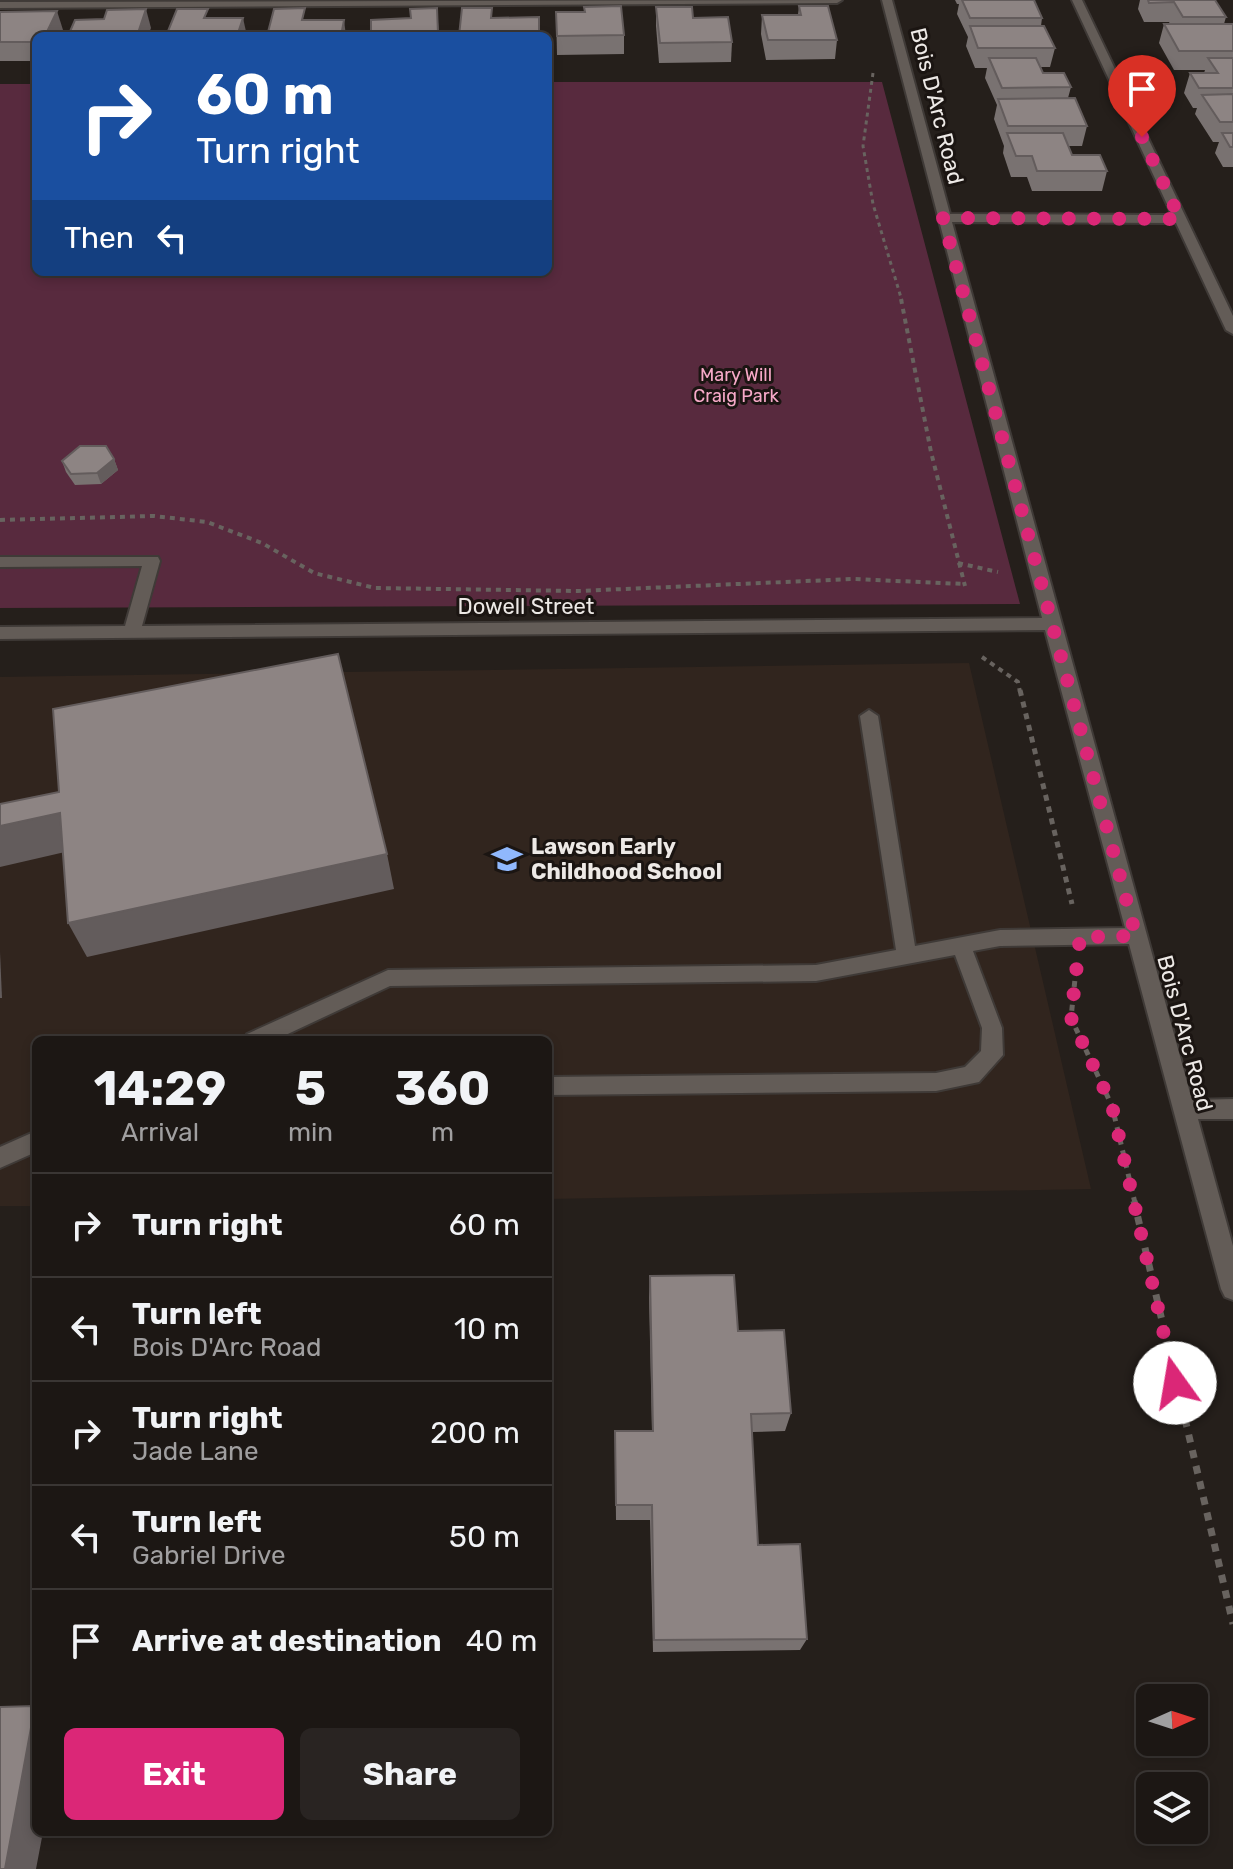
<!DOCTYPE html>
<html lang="en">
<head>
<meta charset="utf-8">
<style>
  body { margin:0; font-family:Rubik,sans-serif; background:#292422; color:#f1f3f6; height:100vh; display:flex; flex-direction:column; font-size:30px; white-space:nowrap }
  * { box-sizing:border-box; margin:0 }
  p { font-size:26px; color:#a09fa0 }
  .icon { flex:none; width:44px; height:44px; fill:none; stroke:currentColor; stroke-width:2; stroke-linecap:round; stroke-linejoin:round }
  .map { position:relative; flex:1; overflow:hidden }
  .details { position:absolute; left:32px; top:1036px; width:520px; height:800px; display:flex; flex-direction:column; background:#1c1714; border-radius:12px; box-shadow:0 4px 12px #0003,0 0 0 2px #3a3634 }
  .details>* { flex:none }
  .top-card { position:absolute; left:32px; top:32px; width:520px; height:244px; border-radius:12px; box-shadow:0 4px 12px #0003,0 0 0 2px #3a3634; background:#1a4fa0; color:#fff; overflow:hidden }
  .needle { width:52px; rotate:87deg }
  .buttons { position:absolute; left:1136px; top:1684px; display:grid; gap:16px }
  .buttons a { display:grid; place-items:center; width:72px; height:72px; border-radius:12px; background:#1c1714; box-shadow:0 4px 12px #0003,0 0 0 2px #3a3634; font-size:40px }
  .pin { position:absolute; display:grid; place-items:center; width:68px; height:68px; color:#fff; margin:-82px -34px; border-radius:50% 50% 50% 0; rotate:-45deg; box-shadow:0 0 8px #0007 }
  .pin .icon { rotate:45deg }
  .me { position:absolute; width:88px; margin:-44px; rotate:347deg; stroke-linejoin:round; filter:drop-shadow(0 0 6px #0008) }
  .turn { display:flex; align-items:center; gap:28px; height:168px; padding:0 32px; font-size:36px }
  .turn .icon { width:104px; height:104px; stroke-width:2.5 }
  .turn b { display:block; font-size:56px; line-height:68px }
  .then { display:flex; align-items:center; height:76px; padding:0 32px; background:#0003; gap:16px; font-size:30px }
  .eta { display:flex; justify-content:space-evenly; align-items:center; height:136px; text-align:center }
  .eta b { font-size:48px; font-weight:700; line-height:56px }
  .action { display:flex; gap:16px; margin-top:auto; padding:16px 32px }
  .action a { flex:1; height:92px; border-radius:12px; background:#db2777; color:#fff; font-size:32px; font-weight:700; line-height:92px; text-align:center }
  .action a+a { background:#292422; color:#f1f3f6 }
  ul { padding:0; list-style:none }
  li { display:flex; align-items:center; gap:24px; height:104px; padding:0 32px; border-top:2px solid #3a3634 }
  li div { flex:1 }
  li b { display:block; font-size:30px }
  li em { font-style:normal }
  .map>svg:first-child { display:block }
  .built { fill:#31251e }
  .green { fill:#582a3e }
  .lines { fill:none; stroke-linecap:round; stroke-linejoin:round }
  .minor-casing { stroke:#3f3a37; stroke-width:4 }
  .path-far3 { stroke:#68635f; stroke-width:3; stroke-dasharray:4 4; stroke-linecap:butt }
  .path-far2 { stroke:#68635f; stroke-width:4; stroke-dasharray:5 5; stroke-linecap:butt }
  .path-far1 { stroke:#68635f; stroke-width:5; stroke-dasharray:6 6; stroke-linecap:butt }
  .path { stroke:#68635f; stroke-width:7; stroke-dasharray:8 8; stroke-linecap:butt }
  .minor { fill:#635c57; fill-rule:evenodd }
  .wall { fill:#797271 }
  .shaded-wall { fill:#635c5c }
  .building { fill:#8d8483; stroke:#635c5c; stroke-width:2 }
  .route { stroke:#db2777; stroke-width:14; stroke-dasharray:0 25.2 }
  .labels { text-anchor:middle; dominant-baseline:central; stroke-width:6; stroke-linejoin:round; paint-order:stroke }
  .far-park-label { font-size:18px; fill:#f7a9c8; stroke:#1b1512 }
  .street-label { font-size:22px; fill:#ede9e6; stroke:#1b1512 }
  .poi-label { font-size:22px; font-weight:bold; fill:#ede9e6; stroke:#1b1512; text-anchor:start }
</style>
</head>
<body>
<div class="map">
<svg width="1233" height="1869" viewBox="0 0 1233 1869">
  <rect width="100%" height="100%" fill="#251f1b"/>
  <polygon class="built" points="969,663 1091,1189 548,1199 548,1040 36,1040 36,1206 0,1206 0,677"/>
  <polygon class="green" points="548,82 882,82 1020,604 0,608 0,84 36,84 36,272 548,272"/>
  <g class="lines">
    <g class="minor-casing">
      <g id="minor">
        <polygon points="842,0 837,3 0,8 0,2"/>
        <polygon points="882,0 892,0 950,214 1172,215 1072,0 1082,0 1233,316 1233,334 1226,330 1176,223 952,222 1192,1100 1233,1099 1233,1119 1198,1119 1233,1246 1233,1300 1225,1297 1221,1289 1129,944 1000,946 973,951 1002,1028 1003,1055 979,1082 936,1091 548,1095 548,1077 936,1073 965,1067 981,1051 982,1028 955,955 816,981 390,986 275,1040 243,1040 247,1034 388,970 816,965 896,950 860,716 869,710 878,716 915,946 1000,930 1125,928 1045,630 0,639 0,627 125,626 142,566 0,567 0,557 158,557 160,561 142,626 1042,618"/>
        <polygon points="36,1131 36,1152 0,1168 0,1147"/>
      </g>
    </g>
    <polyline class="path-far3" points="873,73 863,146 873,204 902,301"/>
    <g class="path-far2">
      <polyline points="901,299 931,452 965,586"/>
      <polyline points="0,520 154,516 207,522 262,543 314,573 375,588 578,591 853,579 964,584"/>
      <polyline points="958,563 998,572"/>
      <polyline points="982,657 1018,682 1020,692"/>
    </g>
    <g class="path-far1">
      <polyline points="1020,690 1072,904"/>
      <polyline points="1076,969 1071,1018 1112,1106 1135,1203"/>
    </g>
    <polyline class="path" points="1134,1201 1233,1624"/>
    <use href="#minor" class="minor"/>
  </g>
  <g class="wall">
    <polygon points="955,0 1034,0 1042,18 1041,26 1055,48 1050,67 1041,67 1043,73 1071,87 1068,98 1087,126 1082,146 1068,146 1072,155 1107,171 1102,191 1032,191 1027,177 1011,177 1003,153 1004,146 994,119 997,105 985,78 987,68 975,68 966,46 968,37 957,14 959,4 957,4"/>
    <polygon points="1140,0 1215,0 1226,17 1224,24 1233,24 1233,167 1223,167 1215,153 1219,142 1213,142 1195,114 1197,108 1193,108 1184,93 1190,73 1204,73 1205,70 1174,70 1159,43 1164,24 1170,24 1169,22 1144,22 1138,9"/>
    <polygon points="799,6 837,40 835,59 766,60 761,34 762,15 798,15"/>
    <polygon points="656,7 693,18 732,42 731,62 659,63 656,26"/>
    <polygon points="437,8 439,36 371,36 411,18"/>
    <polygon points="0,12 63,30 60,36 36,36 36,61 0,61"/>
    <polygon points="556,12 624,35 624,54 557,55"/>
    <polygon points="114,459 118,470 101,484 75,485 66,472 62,461"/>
    <polygon points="650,1276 738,1331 791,1413 785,1431 752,1432 758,1545 807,1639 800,1650 653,1652 650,1520 616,1520 615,1431 652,1431 649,1297"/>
  </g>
  <g class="shaded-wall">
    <polygon points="146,9 151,28 148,36 137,36"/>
    <polygon points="57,11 63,30 60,36 45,36"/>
    <polygon points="243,18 247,36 237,36"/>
    <polygon points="344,20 346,36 341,36"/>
    <polygon points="114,459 118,470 101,484 97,473"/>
    <polygon points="60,813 78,849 0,867 0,826"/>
    <polygon points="387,854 394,889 87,957 68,923"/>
    <polygon points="0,952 2,998 0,998"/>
    <polygon points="35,1706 36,1832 43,1832 36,1869 5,1869"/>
  </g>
  <g class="building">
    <polygon points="962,0 1034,0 1042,18 970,18"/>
    <polygon points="1148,0 1215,0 1226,17 1183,17 1174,2 1149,3"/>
    <polygon points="621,6 624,35 557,36 556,12 585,12 584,7"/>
    <polygon points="799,6 828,6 837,40 768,40 762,15 801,15"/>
    <polygon points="656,7 692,7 693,18 728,17 732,42 660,43"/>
    <polygon points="305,8 302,20 344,20 341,36 267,36 274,9"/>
    <polygon points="437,8 438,34 371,36 371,20 411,18 410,9"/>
    <polygon points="462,8 492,8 491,18 539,17 539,36 459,36"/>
    <polygon points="146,9 137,36 68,36 75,20 104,19 107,10"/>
    <polygon points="177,9 208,9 204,18 243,18 237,36 166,36"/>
    <polygon points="57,11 45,36 36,36 36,42 0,42 0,12"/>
    <polygon points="1164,24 1233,24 1233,51 1179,51"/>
    <polygon points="970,26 1044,26 1055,48 978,48"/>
    <polygon points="989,58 1036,58 1043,73 1064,73 1071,87 1002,88"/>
    <polygon points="1208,58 1233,58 1233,88 1199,88 1190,73 1218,73"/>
    <polygon points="1233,94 1233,122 1220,122 1202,95"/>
    <polygon points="1075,98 1087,126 1008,126 998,99"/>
    <polygon points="1007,133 1063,133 1072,155 1100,155 1107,171 1037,171 1032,156 1016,156"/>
    <polygon points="1222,133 1233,133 1233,147 1230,147"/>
    <polygon points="80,446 106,446 114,459 97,473 71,474 62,461"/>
    <polygon points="338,654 387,854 68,923 60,813 0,826 0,804 59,792 53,709"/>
    <polygon points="734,1275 738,1331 784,1330 791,1413 751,1414 758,1545 800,1544 807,1639 654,1640 652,1505 616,1505 615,1431 653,1431 650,1276"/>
    <polygon points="35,1706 5,1869 0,1869 0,1707"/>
  </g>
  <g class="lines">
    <polyline class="route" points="1142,137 1180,219 943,218 1136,936 1080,937 1071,1018 1112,1106 1175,1383"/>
  </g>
  <defs>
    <g id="school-bare" transform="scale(2.4)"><path d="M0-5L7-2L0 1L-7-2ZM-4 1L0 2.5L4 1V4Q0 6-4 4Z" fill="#90b8fd" stroke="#1b1512" stroke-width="2.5" paint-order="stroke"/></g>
  </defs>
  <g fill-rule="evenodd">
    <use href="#school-bare" x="507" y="859"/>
  </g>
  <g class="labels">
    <g class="far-park-label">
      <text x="736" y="375">Mary Will<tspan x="736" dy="21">Craig Park</tspan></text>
    </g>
    <g class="street-label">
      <text transform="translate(937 106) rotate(76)">Bois D'Arc Road</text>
      <text x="526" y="606">Dowell Street</text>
      <text transform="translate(1185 1033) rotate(75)">Bois D'Arc Road</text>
    </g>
    <g class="poi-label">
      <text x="531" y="846">Lawson Early<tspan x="531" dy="25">Childhood School</tspan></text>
    </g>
  </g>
</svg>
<div class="buttons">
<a><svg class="needle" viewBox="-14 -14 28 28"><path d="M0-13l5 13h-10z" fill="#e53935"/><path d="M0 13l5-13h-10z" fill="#a09fa0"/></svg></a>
<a><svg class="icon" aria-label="layers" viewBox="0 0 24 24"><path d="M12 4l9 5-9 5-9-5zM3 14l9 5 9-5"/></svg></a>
</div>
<div class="pin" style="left:1142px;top:137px;background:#d93025"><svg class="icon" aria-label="arrive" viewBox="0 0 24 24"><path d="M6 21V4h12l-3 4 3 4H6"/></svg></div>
<svg class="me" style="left:1175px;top:1383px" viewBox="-20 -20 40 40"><circle r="19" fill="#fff"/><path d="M0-13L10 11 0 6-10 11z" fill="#db2777"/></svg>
<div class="top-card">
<div class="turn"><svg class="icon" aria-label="right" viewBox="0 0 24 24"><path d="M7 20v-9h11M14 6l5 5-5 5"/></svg><div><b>60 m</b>Turn right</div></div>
<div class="then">Then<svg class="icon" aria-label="left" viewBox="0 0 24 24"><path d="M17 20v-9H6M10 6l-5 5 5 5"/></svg></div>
</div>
<section class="details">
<div class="eta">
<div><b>14:29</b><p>Arrival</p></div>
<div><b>5</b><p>min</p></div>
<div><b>360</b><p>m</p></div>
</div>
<ul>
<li><svg class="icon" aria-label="right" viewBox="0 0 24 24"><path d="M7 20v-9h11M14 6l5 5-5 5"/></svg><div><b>Turn right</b></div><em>60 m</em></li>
<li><svg class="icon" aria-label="left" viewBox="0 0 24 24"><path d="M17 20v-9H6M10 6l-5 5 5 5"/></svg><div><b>Turn left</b><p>Bois D'Arc Road</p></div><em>10 m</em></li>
<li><svg class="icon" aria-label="right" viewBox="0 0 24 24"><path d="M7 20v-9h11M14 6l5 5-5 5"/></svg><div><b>Turn right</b><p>Jade Lane</p></div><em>200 m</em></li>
<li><svg class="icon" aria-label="left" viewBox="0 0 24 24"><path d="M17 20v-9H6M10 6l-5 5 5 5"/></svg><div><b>Turn left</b><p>Gabriel Drive</p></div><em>50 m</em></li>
<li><svg class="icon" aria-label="arrive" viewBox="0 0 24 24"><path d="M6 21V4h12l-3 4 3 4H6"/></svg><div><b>Arrive at destination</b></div><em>40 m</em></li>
</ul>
<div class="action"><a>Exit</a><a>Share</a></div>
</section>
</div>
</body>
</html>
